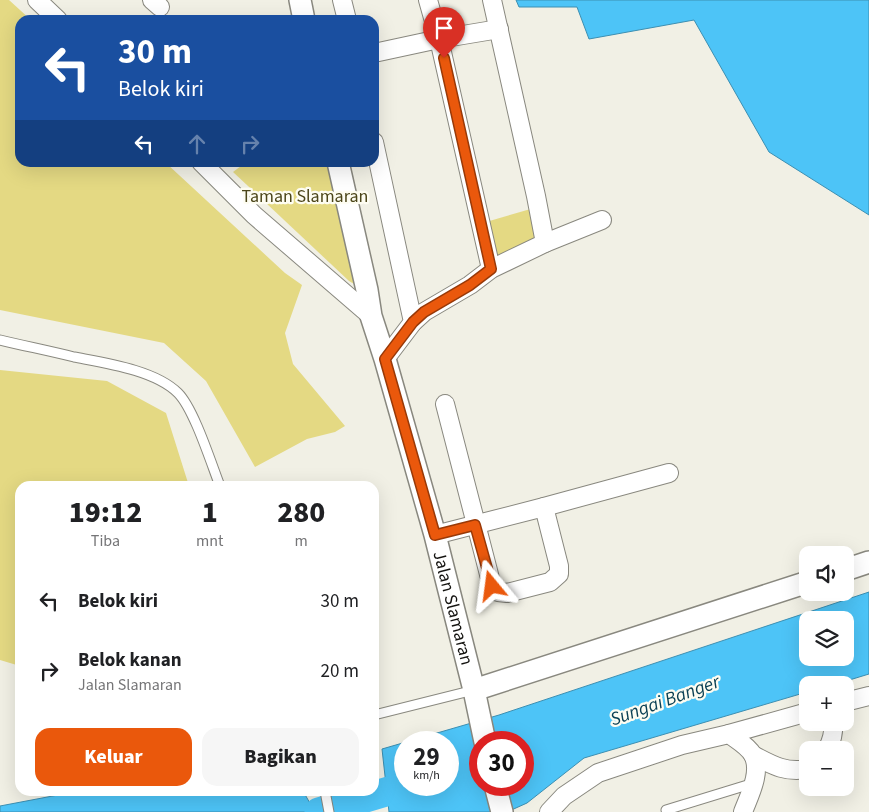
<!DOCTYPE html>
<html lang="id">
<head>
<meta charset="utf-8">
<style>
  body { margin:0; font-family:"Source Sans 3",sans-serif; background:#f6f6f6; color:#202124; height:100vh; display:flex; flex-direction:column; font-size:19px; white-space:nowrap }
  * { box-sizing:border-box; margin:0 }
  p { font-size:16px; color:#757577 }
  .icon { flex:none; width:28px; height:28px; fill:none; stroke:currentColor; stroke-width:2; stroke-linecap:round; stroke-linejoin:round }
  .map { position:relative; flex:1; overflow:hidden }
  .side { position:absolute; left:15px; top:481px; width:364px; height:315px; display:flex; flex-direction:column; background:#fff; border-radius:15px; box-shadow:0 5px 20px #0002 }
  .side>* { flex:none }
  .top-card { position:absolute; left:15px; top:15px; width:364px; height:152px; border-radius:15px; box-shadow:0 5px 20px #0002; background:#1a4fa0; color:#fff; overflow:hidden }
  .tools { position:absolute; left:799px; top:546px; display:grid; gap:10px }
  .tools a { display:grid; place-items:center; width:55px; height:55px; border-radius:10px; background:#fff; box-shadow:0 5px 20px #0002; font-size:25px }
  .speed { position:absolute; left:394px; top:731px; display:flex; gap:10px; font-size:25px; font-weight:700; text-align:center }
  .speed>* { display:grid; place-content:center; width:65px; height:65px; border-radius:50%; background:#fff; box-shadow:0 5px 20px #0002; line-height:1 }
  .speed small { font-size:12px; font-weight:400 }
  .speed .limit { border:8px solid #d22; background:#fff; color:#111 }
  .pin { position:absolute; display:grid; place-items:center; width:42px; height:42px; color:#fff; margin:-51px -21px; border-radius:50% 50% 50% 0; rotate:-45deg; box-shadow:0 0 5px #0007 }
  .pin .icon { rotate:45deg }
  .me { position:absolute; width:55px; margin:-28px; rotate:344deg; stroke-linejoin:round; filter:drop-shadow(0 0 4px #0008) }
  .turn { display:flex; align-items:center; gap:18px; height:105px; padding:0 20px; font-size:22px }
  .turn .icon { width:65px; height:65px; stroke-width:2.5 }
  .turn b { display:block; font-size:35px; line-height:42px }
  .lanes { display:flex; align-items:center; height:48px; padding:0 20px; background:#0003; justify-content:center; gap:25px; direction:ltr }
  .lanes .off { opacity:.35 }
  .eta { display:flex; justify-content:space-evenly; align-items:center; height:85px; text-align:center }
  .eta b { font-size:30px; font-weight:800; line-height:35px }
  .cta { display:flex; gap:10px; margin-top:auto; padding:10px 20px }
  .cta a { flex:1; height:58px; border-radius:15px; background:#ea580c; color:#fff; font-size:20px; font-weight:800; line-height:58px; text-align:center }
  .cta a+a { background:#f6f6f6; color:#202124 }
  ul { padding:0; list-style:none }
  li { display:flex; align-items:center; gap:15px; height:70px; padding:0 20px }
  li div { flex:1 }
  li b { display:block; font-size:19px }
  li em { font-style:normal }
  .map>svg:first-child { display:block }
  .green { fill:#e4d983 }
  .water { fill:#4dc4f7; stroke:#3c8fb2; fill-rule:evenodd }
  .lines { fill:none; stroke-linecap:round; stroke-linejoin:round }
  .river { stroke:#4dc4f7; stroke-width:29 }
  .service-casing { stroke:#89887f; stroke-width:11 }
  .minor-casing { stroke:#89887f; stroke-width:20 }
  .tertiary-casing { stroke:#89887f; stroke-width:24 }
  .service { stroke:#fff; stroke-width:9 }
  .minor { stroke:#fff; stroke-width:18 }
  .tertiary { stroke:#fff; stroke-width:21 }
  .route-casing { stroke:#983908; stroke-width:12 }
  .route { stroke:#ea580c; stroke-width:9 }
  .labels { text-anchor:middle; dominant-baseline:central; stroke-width:4.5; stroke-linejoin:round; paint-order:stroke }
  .park-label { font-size:18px; fill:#4b4519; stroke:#fefdf2 }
  .street-label { font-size:18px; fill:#141310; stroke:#fefdf2 }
  .water-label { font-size:19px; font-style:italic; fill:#093f53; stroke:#fefdf2 }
</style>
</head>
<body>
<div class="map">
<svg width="869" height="812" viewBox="0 0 869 812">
  <rect width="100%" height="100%" fill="#f1f0e5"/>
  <g class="green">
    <polygon points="0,0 9,0 31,20 20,20 20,162 166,163 285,273 302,285 285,333 293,364 345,426 335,432 307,439 255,467 206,381 164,343 0,310"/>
    <polygon points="245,163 331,163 361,288 349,281 233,172"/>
    <polygon points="534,208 539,231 528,247 494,263 486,222"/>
    <polygon points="0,370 107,381 166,413 189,486 20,486 20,666 0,660"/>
  </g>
  <g class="water">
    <polygon points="516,0 869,0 869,215 769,152 694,20 589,39 577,7 519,7"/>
    <path d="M869,592V674L833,685H808L807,692L584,758L527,803L507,812H389L382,749L499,715ZM808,620H845V658H808ZM405,742H448V785H405ZM480,742H522V785H480Z"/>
    <polygon points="79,791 303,791 315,812 0,812 0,806"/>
  </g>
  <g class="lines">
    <polyline class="river" points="319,812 409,785"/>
    <g class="service-casing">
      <g id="service">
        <path d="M0,340C25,346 50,351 74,357C105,363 155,370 178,393C194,409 211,463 220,486"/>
        <polyline points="374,715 474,690"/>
        <polyline points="325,791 329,812"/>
        <polyline points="666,810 754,783"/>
      </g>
    </g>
    <g class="minor-casing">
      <g id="minor">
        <polyline points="37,0 58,20"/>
        <polyline points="152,0 160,7"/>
        <polyline points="342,0 347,20"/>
        <polyline points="428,0 439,39 491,269"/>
        <polyline points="374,53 439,39 499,29"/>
        <polyline points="374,142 413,322 385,359"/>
        <polyline points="201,162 254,215 371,316"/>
        <polyline points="545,243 602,220"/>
        <polyline points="413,322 424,312 470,285 491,269 545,243 536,196 492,0"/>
        <polyline points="544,507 669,473"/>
        <polyline points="435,535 544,507 559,566 559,574 550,582 507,593 498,592 492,586 445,404"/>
        <polyline points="845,702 869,696"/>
        <polyline points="729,734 808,712"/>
        <path d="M826,750C832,743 834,731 833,722"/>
        <path d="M753,755C772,765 785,773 808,769"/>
        <path d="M549,812L564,796L598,773L682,745L729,734C737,740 748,746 753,755C762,772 749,796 743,812"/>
      </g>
    </g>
    <g class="tertiary-casing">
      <g id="tertiary">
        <polyline points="300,0 304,20"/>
        <path id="s1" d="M338,162L367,290L371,316L385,359L435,535L474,690L485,742"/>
        <polyline points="845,570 869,562"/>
        <polyline points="474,690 808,582"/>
        <polyline points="495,785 502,812"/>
      </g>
    </g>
    <use href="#service" class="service"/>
    <use href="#minor" class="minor"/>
    <use href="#tertiary" class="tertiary"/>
  </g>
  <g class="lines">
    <g class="route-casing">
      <polyline id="route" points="444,58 491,269 470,285 424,312 413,322 385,359 435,535 475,525 492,586"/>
    </g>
    <use href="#route" class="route"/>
  </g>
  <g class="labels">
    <g class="park-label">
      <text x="305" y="196">Taman Slamaran</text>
    </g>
    <g class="street-label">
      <text stroke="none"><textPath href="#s1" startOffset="461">Jalan Slamaran</textPath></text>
    </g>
    <g class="water-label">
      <text transform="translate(665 701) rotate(-20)">Sungai Banger</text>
    </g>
  </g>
</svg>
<div class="tools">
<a><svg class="icon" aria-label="sound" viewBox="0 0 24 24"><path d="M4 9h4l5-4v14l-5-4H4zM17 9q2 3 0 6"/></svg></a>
<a><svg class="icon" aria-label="layers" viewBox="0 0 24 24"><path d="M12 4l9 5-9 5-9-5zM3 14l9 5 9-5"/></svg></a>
<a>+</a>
<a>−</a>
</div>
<div class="speed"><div>29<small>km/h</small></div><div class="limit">30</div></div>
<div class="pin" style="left:444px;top:58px;background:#d93025"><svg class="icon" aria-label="arrive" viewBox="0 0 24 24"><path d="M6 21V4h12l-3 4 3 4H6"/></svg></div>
<svg class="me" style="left:492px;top:586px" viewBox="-20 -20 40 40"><path d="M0-17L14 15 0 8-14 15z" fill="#ea580c" stroke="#fff" stroke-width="4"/></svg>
<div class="top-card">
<div class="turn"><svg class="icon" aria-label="left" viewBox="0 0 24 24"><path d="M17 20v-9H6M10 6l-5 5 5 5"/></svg><div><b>30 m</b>Belok kiri</div></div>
<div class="lanes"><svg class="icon" aria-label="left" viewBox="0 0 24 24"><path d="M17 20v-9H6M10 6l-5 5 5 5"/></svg><svg class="icon off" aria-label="ahead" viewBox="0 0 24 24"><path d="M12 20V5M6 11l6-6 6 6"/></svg><svg class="icon off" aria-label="right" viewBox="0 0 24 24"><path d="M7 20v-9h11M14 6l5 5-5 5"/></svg></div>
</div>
<section class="side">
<div class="eta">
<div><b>19:12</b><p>Tiba</p></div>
<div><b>1</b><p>mnt</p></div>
<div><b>280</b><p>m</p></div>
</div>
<ul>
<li><svg class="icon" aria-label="left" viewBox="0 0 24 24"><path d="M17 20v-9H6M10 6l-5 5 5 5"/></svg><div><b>Belok kiri</b></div><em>30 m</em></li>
<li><svg class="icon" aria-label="right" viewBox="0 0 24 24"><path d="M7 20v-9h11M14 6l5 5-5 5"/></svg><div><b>Belok kanan</b><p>Jalan Slamaran</p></div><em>20 m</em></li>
</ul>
<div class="cta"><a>Keluar</a><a>Bagikan</a></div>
</section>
</div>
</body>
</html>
